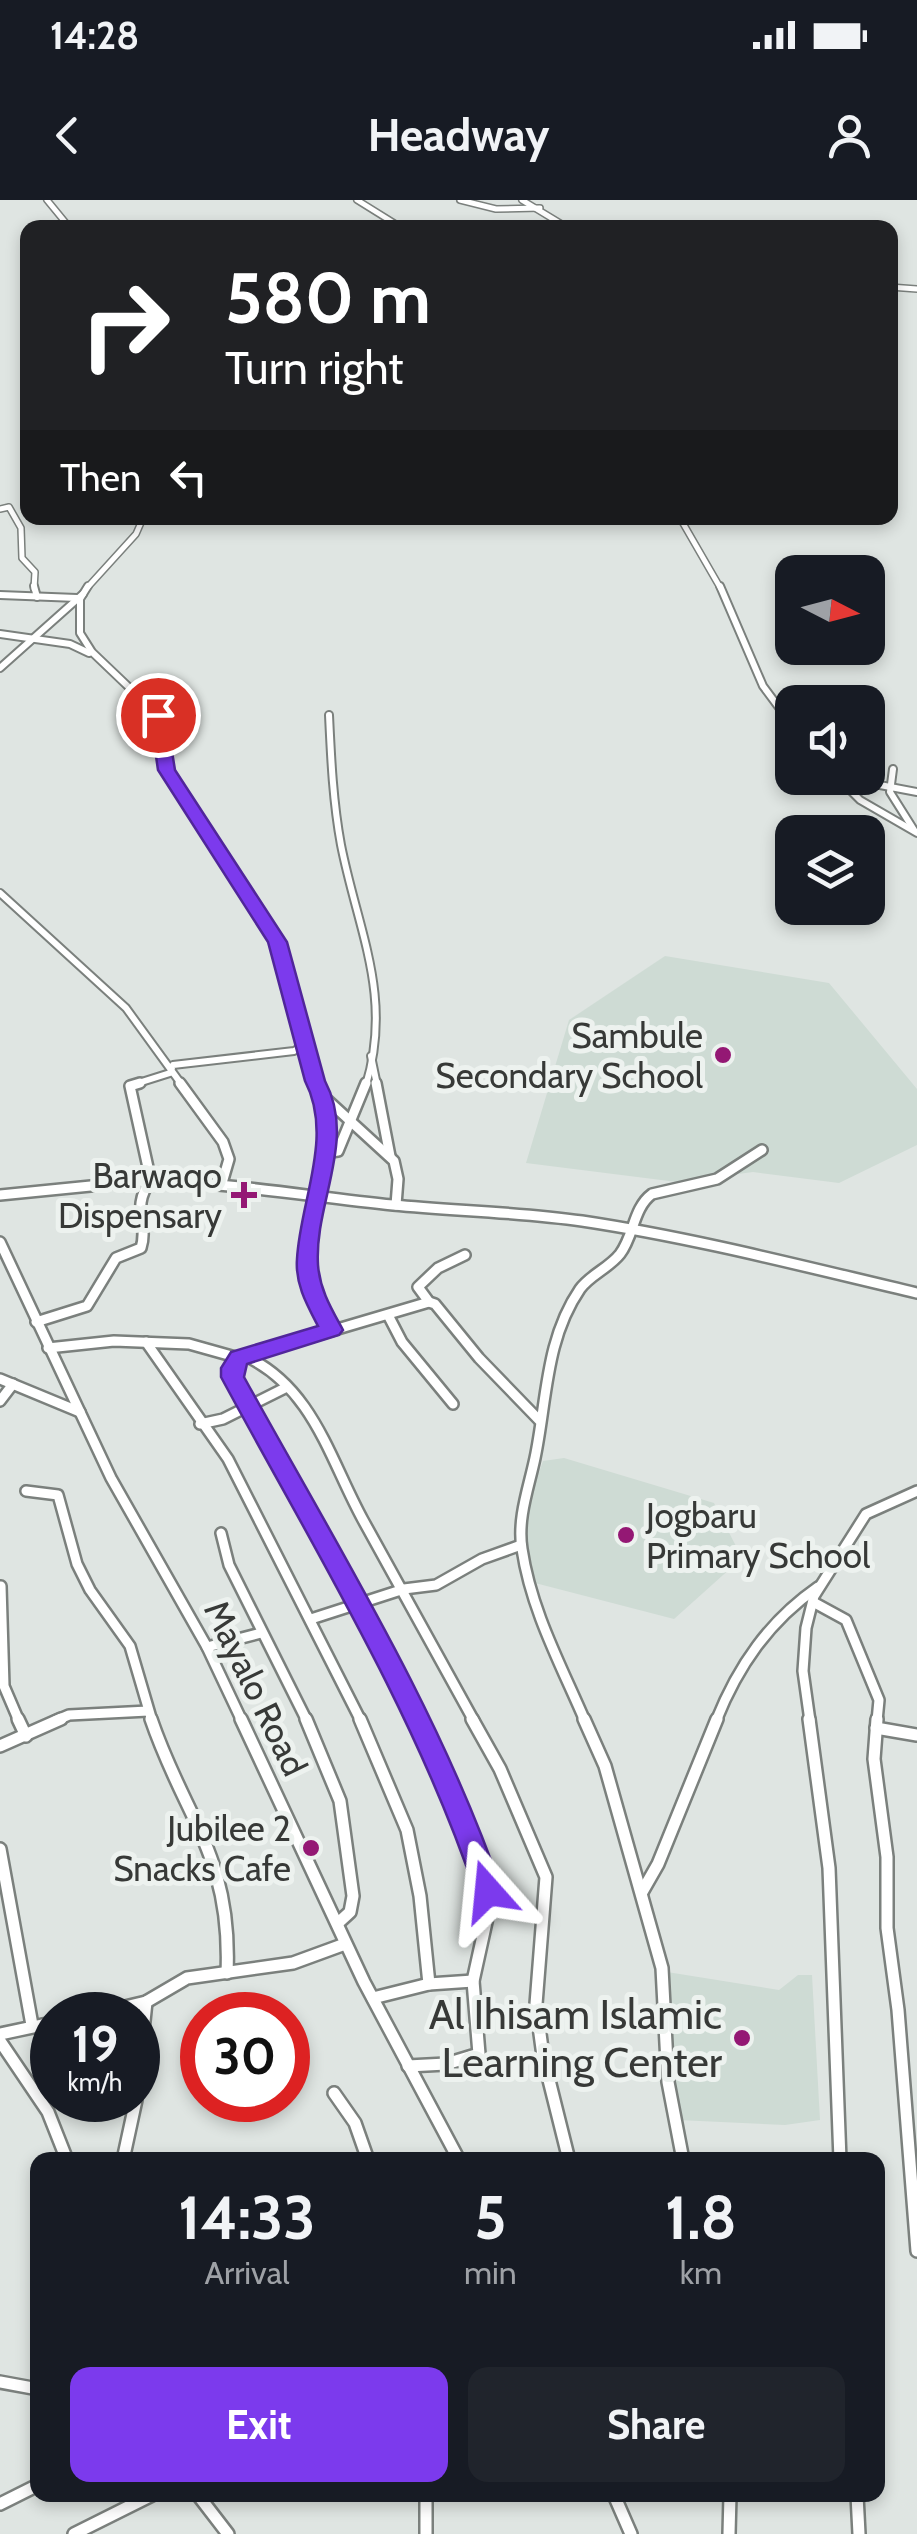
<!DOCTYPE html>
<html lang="en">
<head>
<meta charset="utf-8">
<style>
  body { margin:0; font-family:Cabin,sans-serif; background:#20242c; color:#f1f3f6; height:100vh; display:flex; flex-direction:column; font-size:38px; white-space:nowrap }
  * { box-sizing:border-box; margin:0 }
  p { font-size:32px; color:#9ea1a6 }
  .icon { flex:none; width:55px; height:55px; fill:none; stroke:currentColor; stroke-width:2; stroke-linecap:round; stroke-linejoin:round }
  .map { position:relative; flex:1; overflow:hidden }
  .sheet { position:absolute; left:30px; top:1952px; width:855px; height:350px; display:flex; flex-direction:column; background:#171b24; border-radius:20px; box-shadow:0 5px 15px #0003 }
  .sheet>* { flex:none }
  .hud { position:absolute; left:20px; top:20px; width:878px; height:305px; border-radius:20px; box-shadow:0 5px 15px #0003; background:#202124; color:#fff; overflow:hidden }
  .needle { width:65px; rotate:96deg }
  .buttons { position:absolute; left:775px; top:355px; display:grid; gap:20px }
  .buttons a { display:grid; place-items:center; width:110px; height:110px; border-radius:20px; background:#171b24; box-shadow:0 5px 15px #0003; font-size:50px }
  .speed { position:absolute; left:30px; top:1792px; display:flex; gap:20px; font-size:50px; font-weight:700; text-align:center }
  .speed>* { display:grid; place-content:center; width:130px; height:130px; border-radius:50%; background:#171b24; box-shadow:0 5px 15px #0003; line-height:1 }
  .speed small { font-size:25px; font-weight:400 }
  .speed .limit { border:15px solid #d22; background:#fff; color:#111 }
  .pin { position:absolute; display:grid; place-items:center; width:85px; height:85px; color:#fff; margin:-42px; border:5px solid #fff; border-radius:50%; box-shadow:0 2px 10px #0007 }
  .me { position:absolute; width:110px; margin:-55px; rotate:342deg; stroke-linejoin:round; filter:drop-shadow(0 0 8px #0008) }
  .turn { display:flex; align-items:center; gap:35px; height:210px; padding:0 40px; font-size:45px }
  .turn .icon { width:130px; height:130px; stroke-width:2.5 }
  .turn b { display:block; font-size:70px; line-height:85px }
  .then { display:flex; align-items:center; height:95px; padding:0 40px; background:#0003; gap:20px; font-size:38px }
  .eta { display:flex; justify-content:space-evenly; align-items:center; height:170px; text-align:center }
  .eta b { font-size:60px; font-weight:700; line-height:70px }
  .action { display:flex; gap:20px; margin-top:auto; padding:20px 40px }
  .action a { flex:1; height:115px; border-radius:20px; background:#7c3aed; color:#fff; font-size:40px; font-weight:700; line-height:115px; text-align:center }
  .action a+a { background:#20242c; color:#f1f3f6 }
  .status { display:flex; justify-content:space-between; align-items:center; height:70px; padding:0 50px; background:#171b24; direction:ltr }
  .status svg { height:28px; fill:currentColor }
  header { display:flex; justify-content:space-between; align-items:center; height:130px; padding:0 40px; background:#171b24; font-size:45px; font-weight:700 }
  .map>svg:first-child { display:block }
  .built { fill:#cedbd4 }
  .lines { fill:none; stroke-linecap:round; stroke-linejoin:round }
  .minor-far3-casing { stroke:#7b807d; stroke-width:8 }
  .minor-far2-casing { stroke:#7b807d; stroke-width:10 }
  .minor-far1-casing { stroke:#7b807d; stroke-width:14 }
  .minor-casing { stroke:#7b807d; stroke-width:16 }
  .minor-far3 { stroke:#fff; stroke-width:5 }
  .minor-far2 { stroke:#fff; stroke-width:6 }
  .minor-far1 { stroke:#fff; stroke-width:9 }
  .minor { stroke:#fff; stroke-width:11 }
  .route { fill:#7c3aed; stroke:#51269a; stroke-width:2.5 }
  .poi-dot { fill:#941874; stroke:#edf2ef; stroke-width:4 }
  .labels { text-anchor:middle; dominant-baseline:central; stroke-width:10; stroke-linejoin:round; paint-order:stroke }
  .poi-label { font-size:35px; fill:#373937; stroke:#edf2ef; text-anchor:end }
  .street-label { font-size:35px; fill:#373937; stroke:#edf2ef }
  .near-poi-label { font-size:42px; fill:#373937; stroke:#edf2ef; text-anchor:end }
</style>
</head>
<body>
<div class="status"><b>14:28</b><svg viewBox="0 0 49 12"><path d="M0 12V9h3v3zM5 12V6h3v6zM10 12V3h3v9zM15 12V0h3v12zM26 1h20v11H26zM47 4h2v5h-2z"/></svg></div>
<header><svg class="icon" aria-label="back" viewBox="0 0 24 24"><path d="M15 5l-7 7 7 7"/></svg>Headway<svg class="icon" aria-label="person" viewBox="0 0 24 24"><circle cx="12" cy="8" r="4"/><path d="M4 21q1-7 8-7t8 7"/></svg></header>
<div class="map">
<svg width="917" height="2334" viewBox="0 0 917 2334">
  <rect width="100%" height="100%" fill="#dfe5e2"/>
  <g class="built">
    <polygon points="665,756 829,783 917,889 917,945 839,983 753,972 677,982 526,963 569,820"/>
    <polygon points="564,1258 714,1303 742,1358 674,1419 535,1383 520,1326 543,1261"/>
    <polygon points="667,1772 779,1790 798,1775 812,1775 820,1920 785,1925 678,1920 670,1885"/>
  </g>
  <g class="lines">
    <g class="minor-far3-casing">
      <g id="minor-far3">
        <polyline points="47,0 70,28"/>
        <polyline points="357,0 402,28"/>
        <polyline points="460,0 496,9 540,8"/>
        <polyline points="522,0 568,28"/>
        <polyline points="890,87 917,89"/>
        <polyline points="0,309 9,307 21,328 22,358 35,372 34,389"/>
        <polyline points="680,318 721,389"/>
        <polyline points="86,389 136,334 143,318"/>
      </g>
    </g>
    <g class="minor-far2-casing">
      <g id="minor-far2">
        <polyline points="34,386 37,397"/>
        <polyline points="88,386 80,399 80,433 92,452 158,515 167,570 278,743 317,885"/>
        <polyline points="720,386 763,486 792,525"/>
        <polyline points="0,395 77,398"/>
        <polyline points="0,434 70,444 89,453"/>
        <polyline points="0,468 83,394"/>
        <path d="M329,515C331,558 333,602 341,645C358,731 393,796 366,885"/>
        <polyline points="893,569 890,592 914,630"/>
        <polyline points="838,578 860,600 917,633"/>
        <polyline points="843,578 917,592"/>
        <polyline points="0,693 126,808 182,885"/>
        <polyline points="371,856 377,885"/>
        <polyline points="132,885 170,873 173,865 294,851 306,844"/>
      </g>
    </g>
    <g class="minor-far1-casing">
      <g id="minor-far1">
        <path d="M140,883L130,886L151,981C233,983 312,997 393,1005C456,1011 519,1012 582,1021C695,1038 806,1067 917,1093"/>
        <polyline points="180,883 223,942 229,959 222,983"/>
        <polyline points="316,883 323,896 394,961 398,979 396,1005"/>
        <polyline points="376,883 390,956"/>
        <polyline points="323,899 328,934 324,953"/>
        <polyline points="0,995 151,980"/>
        <polyline points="0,1042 111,1278 207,1447 242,1521"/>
        <polyline points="429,1102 418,1087 438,1068 465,1055"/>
        <polyline points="388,1115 402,1142 453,1204"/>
        <path d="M36,1122L87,1106L116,1058L141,1048C149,1023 130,1008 151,980"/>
        <polyline points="332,1130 312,1095 307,1062 324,953 338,951 366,883"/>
        <polyline points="146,1142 228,1259 361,1521"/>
        <polyline points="48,1148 114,1141 189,1144 239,1158 429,1102 435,1104 479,1158 539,1220"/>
        <path d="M245,1156C313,1187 330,1260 363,1320C400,1387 437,1454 474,1521"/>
        <polyline points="239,1158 232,1168 233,1177 416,1521"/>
        <polyline points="0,1179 80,1212"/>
        <polyline points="0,1201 13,1184"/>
        <polyline points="200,1224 223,1219 285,1188"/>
        <polyline points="26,1291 58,1295 77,1364 90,1390 130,1446 152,1521"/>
        <polyline points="221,1333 229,1365 307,1521"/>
        <polyline points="1,1386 4,1486 19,1521"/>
        <polyline points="813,1402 846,1420 879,1500 877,1521"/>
        <polyline points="311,1419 404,1389 436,1385 482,1359 521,1345"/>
        <polyline points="207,1447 261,1433"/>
        <polyline points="55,1521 69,1515 148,1511"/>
        <path d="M585,1521C561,1465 531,1410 522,1349C517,1318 529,1287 535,1258C547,1201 545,1140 580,1089C590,1075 609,1068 620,1054C634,1036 633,1008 652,994L717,979L762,950"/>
        <path d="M716,1521C738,1466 769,1421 818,1387"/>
        <polyline points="810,1521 803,1471 806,1428 814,1396 866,1314 917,1291"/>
      </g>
    </g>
    <g class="minor-casing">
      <g id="minor">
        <polyline points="18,1519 26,1536"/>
        <path d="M151,1519C185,1619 232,1656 227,1773"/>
        <polyline points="241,1519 364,1782 459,1960"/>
        <polyline points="306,1519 340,1601 353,1696 350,1712 338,1723"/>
        <polyline points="360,1519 407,1630 420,1696 429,1784"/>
        <polyline points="472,1519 500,1569 546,1677 536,1804 543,1856 569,1960"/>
        <polyline points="584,1519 605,1566 662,1768 668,1882 683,1960"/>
        <polyline points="809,1519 829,1668 840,1960"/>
        <polyline points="877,1519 874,1559 887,1657 887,1728 898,1810 917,2051"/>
        <polyline points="876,1528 917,1535"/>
        <polyline points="0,1546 61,1519"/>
        <polyline points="0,1649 32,1825"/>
        <polyline points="642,1692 658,1664 717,1519"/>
        <polyline points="373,1798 429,1784 473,1781"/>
        <polyline points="91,1815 146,1802 187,1778 293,1763 345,1744"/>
        <polyline points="0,1834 52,1823"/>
        <polyline points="0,1841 48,1912 67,1960"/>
        <polyline points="408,1866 446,1864 479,1854 473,1781 488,1713 482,1669 415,1519"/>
        <polyline points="138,1879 146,1802"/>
        <polyline points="334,1893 355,1923 368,1960"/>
        <polyline points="123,1960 136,1900"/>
        <polyline points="0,2182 38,2189"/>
        <polyline points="198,2295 228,2334"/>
        <polyline points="426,2295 426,2334"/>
        <polyline points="614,2295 631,2334"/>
        <polyline points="857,2295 859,2334"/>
        <polyline points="0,2304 38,2285"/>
        <polyline points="74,2334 152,2295"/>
        <polyline points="729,2334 730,2295"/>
      </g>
    </g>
    <use href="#minor-far3" class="minor-far3"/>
    <use href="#minor-far2" class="minor-far2"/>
    <use href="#minor-far1" class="minor-far1"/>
    <use href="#minor" class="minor"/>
  </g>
  <path class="route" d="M158,510L166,515L175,570L287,742L325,881C357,941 314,1003 318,1065C320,1090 331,1108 343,1130L339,1135L247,1164L244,1177C336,1344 440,1510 502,1691L498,1699L488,1702L479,1699L475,1691C414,1510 311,1344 221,1177V1168L231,1152L318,1126C307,1105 295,1084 297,1059C300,1001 334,937 305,881L268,742L158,570L150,515Z"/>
  <g class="poi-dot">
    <circle cx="723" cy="855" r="10"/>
    <path d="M239 980h10v10h10v10h-10v10h-10v-10h-10v-10h10z"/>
    <circle cx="626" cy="1335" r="10"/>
    <circle cx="311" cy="1648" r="10"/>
    <circle cx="742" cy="1838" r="10"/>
  </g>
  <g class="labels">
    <g class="poi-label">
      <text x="703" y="835">Sambule<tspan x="703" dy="40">Secondary School</tspan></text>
      <text x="222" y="975">Barwaqo<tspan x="222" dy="40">Dispensary</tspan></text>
      <text x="646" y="1315" text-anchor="start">Jogbaru<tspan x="646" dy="40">Primary School</tspan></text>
      <text x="291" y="1628">Jubilee 2<tspan x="291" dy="40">Snacks Cafe</tspan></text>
    </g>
    <g class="street-label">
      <text transform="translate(256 1488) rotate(64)">Mayalo Road</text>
    </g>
    <g class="near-poi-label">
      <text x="722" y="1814">Al Ihisam Islamic<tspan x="722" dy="48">Learning Center</tspan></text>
    </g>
  </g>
</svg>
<div class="buttons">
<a><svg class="needle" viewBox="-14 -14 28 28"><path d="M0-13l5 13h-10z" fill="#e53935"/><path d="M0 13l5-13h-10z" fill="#9ea1a6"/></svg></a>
<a><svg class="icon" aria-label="sound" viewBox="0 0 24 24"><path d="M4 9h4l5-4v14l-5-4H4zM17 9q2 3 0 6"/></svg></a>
<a><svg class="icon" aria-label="layers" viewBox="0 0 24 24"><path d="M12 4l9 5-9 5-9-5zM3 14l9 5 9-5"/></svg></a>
</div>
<div class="speed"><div>19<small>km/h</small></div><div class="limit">30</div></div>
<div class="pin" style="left:158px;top:515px;background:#d93025"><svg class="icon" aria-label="arrive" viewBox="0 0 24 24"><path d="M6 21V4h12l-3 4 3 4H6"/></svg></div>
<svg class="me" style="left:488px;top:1691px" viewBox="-20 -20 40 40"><path d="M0-17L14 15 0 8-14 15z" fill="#7c3aed" stroke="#fff" stroke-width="4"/></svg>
<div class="hud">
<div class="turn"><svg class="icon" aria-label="right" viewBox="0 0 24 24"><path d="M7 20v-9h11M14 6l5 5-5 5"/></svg><div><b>580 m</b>Turn right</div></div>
<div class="then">Then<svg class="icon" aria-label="left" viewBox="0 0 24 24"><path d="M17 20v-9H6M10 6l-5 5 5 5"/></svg></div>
</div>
<section class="sheet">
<div class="eta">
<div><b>14:33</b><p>Arrival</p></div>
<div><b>5</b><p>min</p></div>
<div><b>1.8</b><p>km</p></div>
</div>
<div class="action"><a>Exit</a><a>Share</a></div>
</section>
</div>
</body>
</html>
